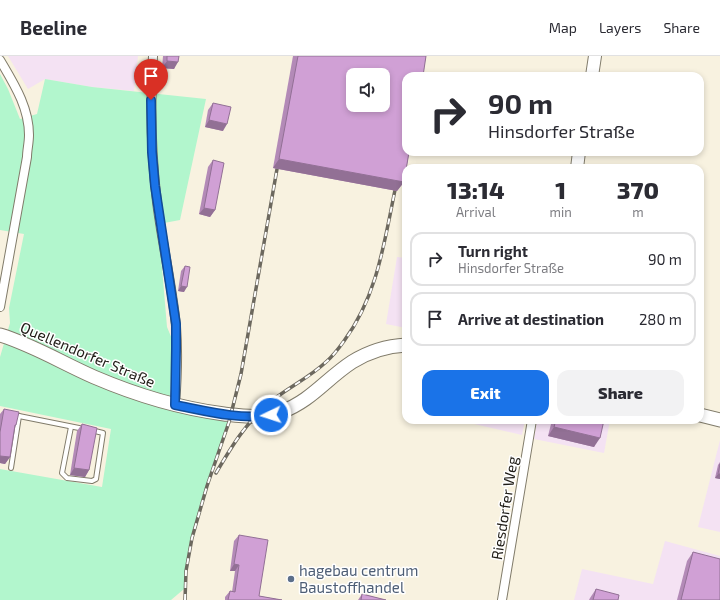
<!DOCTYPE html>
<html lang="en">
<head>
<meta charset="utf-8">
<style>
  body { margin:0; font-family:"Exo 2",sans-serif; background:#f2f2f3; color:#2b2b33; height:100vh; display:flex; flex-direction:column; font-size:15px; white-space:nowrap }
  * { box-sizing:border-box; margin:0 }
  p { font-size:13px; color:#7c7c81 }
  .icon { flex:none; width:22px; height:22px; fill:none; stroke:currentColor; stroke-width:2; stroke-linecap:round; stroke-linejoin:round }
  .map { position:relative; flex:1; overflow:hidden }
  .side { position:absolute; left:402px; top:108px; width:302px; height:260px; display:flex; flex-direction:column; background:#fff; border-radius:12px; box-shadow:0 2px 6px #0003 }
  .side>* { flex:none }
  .guide { position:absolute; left:402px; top:16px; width:302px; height:84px; border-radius:12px; box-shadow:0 2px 6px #0003; background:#fff; color:#2b2b33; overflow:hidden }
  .controls { position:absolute; left:346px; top:12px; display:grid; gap:8px }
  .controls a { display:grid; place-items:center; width:44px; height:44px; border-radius:8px; background:#fff; box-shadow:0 2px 6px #0003; font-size:20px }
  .pin { position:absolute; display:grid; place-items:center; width:34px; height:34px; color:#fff; margin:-41px -17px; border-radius:50% 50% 50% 0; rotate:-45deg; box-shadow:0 0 4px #0007 }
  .pin .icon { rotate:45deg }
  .me { position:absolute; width:44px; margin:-22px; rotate:266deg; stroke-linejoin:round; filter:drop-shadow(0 0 3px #0008) }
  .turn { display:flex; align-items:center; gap:14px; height:84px; padding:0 20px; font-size:18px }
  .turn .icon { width:52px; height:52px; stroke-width:2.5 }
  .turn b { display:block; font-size:28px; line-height:34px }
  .eta { display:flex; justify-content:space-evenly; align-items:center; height:68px; text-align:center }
  .eta b { font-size:24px; font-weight:800; line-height:28px }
  .primary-button { display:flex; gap:8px; margin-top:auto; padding:8px 20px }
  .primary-button a { flex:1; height:46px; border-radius:12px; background:#1a73e8; color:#fff; font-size:16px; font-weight:800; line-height:46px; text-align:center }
  .primary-button a+a { background:#f2f2f3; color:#2b2b33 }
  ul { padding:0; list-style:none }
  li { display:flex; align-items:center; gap:12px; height:54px; margin:0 8px 6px; padding:0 12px; border:2px solid #e1e1e2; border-radius:12px }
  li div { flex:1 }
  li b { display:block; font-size:15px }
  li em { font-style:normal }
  header { display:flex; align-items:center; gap:24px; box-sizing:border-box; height:56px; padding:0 20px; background:#fff; border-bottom:1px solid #e1e1e2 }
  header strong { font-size:19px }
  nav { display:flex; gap:22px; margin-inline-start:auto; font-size:14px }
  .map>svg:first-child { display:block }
  .industrial { fill:#f4e2f3 }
  .green { fill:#b2f6cd }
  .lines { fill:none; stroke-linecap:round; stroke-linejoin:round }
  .service-casing { stroke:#807b6a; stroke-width:6 }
  .minor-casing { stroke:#807b6a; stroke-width:10 }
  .secondary-casing { stroke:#807b6a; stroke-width:14 }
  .primary-casing { stroke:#807b6a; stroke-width:15 }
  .service { stroke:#fff; stroke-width:4 }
  .minor { stroke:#fff; stroke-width:8 }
  .secondary { stroke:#fff; stroke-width:12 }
  .primary { stroke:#fff; stroke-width:13 }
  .rail-casing { stroke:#6c685e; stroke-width:3.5 }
  .rail { stroke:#fff; stroke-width:2; stroke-dasharray:6; stroke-linecap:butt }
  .wall { fill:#b38ab7 }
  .shaded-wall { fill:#927095 }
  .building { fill:#d0a0d5; stroke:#927095; fill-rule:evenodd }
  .route-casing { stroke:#114b97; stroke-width:10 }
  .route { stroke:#1a73e8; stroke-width:7 }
  .service-dot { fill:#5c6f8a; stroke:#fff; stroke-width:1.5 }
  .labels { text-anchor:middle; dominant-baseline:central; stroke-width:3; stroke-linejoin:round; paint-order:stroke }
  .street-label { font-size:15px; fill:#201d17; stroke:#fff }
  .service-label { font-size:15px; fill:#4e5e75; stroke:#fff; text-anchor:start }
</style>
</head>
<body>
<header>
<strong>Beeline</strong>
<nav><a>Map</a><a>Layers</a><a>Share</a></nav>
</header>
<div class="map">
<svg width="720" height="544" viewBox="0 0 720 544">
  <rect width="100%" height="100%" fill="#f8f2e0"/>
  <g class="industrial">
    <polygon points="8,0 138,0 134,35 92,31 45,23 28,33"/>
    <polygon points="397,201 406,202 406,272 386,268"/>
    <polygon points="457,364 525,364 522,379"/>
    <polygon points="537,364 610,364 604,397 534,383"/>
    <polygon points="720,384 720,476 698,471"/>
    <polygon points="665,485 720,500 720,544 574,544 582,513 653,528"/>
  </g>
  <polygon class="green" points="0,18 8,33 20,63 37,58 45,23 92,31 206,43 180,164 164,167 161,200 167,271 172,283 170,352 226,362 229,366 207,430 192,482 184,533 171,544 0,544 0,413 102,431 111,373 0,350 0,301 10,267 9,252 24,178 0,174"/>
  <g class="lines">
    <g class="service-casing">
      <g id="service">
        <polyline points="14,359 84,373"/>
        <polyline points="71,371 62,417 67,422 92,425 96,423 103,377 91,374"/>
        <polyline points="11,412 19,360"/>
      </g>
    </g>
    <g class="minor-casing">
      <g id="minor">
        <path d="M153,0C150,49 151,97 157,146C162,187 172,228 176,270C178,295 177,323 175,349"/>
        <path d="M0,4C14,28 29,51 29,79C29,87 27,94 27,101L0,251"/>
        <polyline points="502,544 532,364"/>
      </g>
    </g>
    <g class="secondary-casing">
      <g id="secondary">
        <polyline points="592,20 595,0"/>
        <polyline points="577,112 579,96"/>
      </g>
    </g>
    <g class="primary-casing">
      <g id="primary">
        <path d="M0,279C33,289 62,307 94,321C136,339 178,352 224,358C242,360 263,363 281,356C311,345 326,323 352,306C368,296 387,290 406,289"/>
        <polyline points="700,359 720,364"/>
      </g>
    </g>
    <use href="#service" class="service"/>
    <use href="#minor" class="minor"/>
    <use href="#secondary" class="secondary"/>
    <use href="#primary" class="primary"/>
    <g class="rail-casing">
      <g id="rail">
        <path d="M216,417C232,390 245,368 269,347C287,332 309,322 326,306C333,300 339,292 344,285C377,240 384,188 395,134"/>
        <polyline points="185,544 186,515 192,482 207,430 229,366 241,318 277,113"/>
      </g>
    </g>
    <use href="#rail" class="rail"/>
  </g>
  <g class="wall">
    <polygon points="163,0 179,0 174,13 162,12"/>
    <polygon points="293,0 426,0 404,126 397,135 273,112"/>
    <polygon points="213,47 223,75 205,71 208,54"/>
    <polygon points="213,104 215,154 210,161 199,158 208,111"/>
    <polygon points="185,210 184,236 178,235 181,215"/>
    <polygon points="406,214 406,233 403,233"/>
    <polygon points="4,353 16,369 14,373 10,401 5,408 0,407 0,358"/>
    <polygon points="552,364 604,364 594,391 548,380"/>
    <polygon points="82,368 89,414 85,421 70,419 77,375"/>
    <polygon points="720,406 720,423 715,422 718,409"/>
    <polygon points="239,479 259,540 282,544 225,544 225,541 230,535 232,536 235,515 230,515 234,485"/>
    <polygon points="693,496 720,544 677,544 687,505"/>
    <polygon points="596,533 618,544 589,544 590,542"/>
    <polygon points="362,538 386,544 358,544"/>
  </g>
  <g class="shaded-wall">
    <polygon points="167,5 178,6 174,13 162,12"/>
    <polygon points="209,64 227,68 223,75 205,71"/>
    <polygon points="279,103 404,126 397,135 273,112"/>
    <polygon points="204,152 215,154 210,161 199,158"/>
    <polygon points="406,228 406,233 403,233"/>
    <polygon points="181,230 187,231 184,236 178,235"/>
    <polygon points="554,371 600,382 594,391 548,380"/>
    <polygon points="0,400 10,401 5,408 0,407"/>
    <polygon points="74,412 89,414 85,421 70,419"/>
    <polygon points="718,418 720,418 720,423 715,422"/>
    <polygon points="234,508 239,509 235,515 230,515"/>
  </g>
  <g class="building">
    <polygon points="167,0 179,0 178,6 167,5"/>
    <path d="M298,0H426L423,20H406V96H409L404,126L279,103ZM353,19H383V49H353Z"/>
    <polygon points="213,47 231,51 227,68 209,64"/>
    <polygon points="213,104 224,107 215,154 204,152"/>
    <polygon points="185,210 190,211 187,231 181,230"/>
    <polygon points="4,353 19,356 16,369 15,369 10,401 0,400 0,376"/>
    <polygon points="556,364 604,364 600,382 554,371"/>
    <polygon points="82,368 97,372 89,414 74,412"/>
    <polygon points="720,408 720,418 718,418"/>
    <polygon points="239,479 268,484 259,540 282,544 228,544 230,535 235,536 239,509 234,508"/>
    <polygon points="693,496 720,503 720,544 681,544"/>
    <polygon points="596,533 619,539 618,544 593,544"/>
    <polygon points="362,538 386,544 361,544"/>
  </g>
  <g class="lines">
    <g class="route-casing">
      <path id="route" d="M151,44L152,96L155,130L176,268V292L175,349C206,355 239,364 271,359"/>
    </g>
    <use href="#route" class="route"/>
  </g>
  <circle class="service-dot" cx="291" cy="523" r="4"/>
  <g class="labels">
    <g class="street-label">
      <text transform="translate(88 298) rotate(23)">Quellendorfer Straße</text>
      <text transform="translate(504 452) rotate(-81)">Riesdorfer Weg</text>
    </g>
    <g class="service-label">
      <text x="299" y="514">hagebau centrum<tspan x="299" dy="17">Baustoffhandel</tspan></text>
    </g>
  </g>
</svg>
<div class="controls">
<a><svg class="icon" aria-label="sound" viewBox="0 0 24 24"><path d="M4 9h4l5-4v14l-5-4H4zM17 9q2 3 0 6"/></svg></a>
</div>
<div class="pin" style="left:151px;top:44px;background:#d93025"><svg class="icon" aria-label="arrive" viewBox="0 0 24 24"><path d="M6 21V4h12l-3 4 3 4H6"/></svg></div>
<svg class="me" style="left:271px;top:359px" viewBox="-20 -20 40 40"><circle r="17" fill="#1a73e8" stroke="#fff" stroke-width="3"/><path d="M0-11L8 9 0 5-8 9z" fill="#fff"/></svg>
<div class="guide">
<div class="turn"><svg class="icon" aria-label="right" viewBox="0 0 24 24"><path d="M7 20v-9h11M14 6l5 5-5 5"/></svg><div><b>90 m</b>Hinsdorfer Straße</div></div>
</div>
<section class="side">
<div class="eta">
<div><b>13:14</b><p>Arrival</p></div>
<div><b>1</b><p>min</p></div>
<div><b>370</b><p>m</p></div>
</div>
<ul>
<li><svg class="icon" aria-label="right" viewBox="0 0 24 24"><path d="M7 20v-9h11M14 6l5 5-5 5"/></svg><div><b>Turn right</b><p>Hinsdorfer Straße</p></div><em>90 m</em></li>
<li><svg class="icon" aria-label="arrive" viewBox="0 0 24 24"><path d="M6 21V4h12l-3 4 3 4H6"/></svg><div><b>Arrive at destination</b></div><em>280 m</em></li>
</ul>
<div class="primary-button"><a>Exit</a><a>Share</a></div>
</section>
</div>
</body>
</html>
